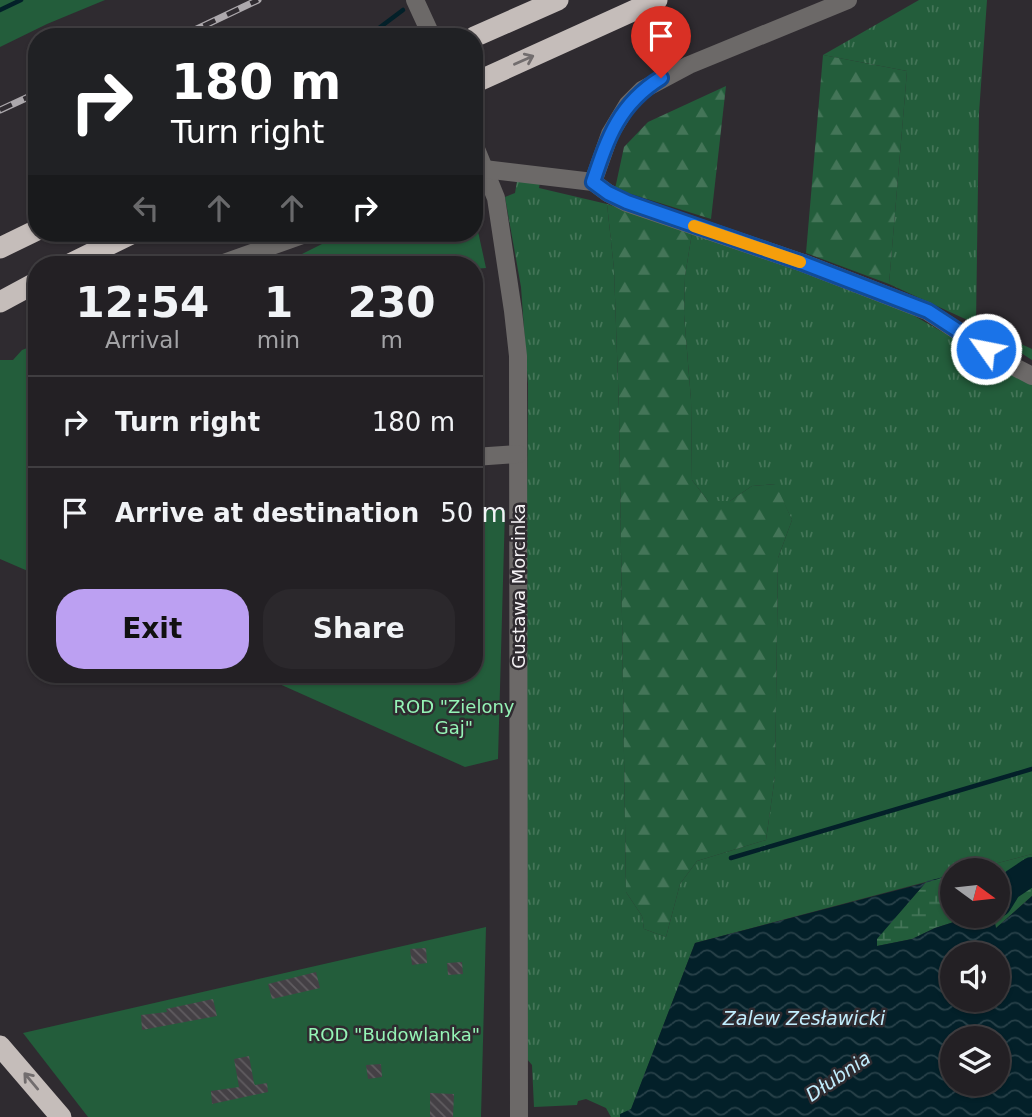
<!DOCTYPE html>
<html lang="en">
<head>
<meta charset="utf-8">
<style>
  body { margin:0; font-family:"DejaVu Sans",sans-serif; background:#2b282c; color:#f1f3f6; height:100vh; display:flex; flex-direction:column; font-size:26px; white-space:nowrap }
  * { box-sizing:border-box; margin:0 }
  p { font-size:23px; color:#a3a3a6 }
  .icon { flex:none; width:38px; height:38px; fill:none; stroke:currentColor; stroke-width:2; stroke-linecap:round; stroke-linejoin:round }
  .map { position:relative; flex:1; overflow:hidden }
  .drawer { position:absolute; left:28px; top:256px; width:455px; height:427px; display:flex; flex-direction:column; background:#232024; border-radius:28px; box-shadow:0 2px 5px #0004,0 0 0 2px #403e41 }
  .drawer>* { flex:none }
  .guide { position:absolute; left:28px; top:28px; width:455px; height:214px; border-radius:28px; box-shadow:0 2px 5px #0004,0 0 0 2px #403e41; background:#202124; color:#fff; overflow:hidden }
  .needle { width:46px; rotate:105deg }
  .controls { position:absolute; left:940px; top:858px; display:grid; gap:14px }
  .controls a { display:grid; place-items:center; width:70px; height:70px; border-radius:50%; background:#232024; box-shadow:0 2px 5px #0004,0 0 0 2px #403e41; font-size:35px }
  .pin { position:absolute; display:grid; place-items:center; width:60px; height:60px; color:#fff; margin:-72px -30px; border-radius:50% 50% 50% 0; rotate:-45deg; box-shadow:0 0 7px #0007 }
  .pin .icon { rotate:45deg }
  .me { position:absolute; width:77px; margin:-38px; rotate:303deg; stroke-linejoin:round; filter:drop-shadow(0 0 5px #0008) }
  .turn { display:flex; align-items:center; gap:24px; height:147px; padding:0 28px; font-size:32px }
  .turn .icon { width:91px; height:91px; stroke-width:2.5 }
  .turn b { display:block; font-size:49px; line-height:60px }
  .lanes { display:flex; align-items:center; height:66px; padding:0 28px; background:#0003; justify-content:center; gap:35px; direction:ltr }
  .lanes .off { opacity:.35 }
  .eta { display:flex; justify-content:space-evenly; align-items:center; height:119px; text-align:center }
  .eta b { font-size:42px; font-weight:700; line-height:49px }
  .action { display:flex; gap:14px; margin-top:auto; padding:14px 28px }
  .action a { flex:1; height:80px; border-radius:28px; background:#bca0f2; color:#111; font-size:28px; font-weight:700; line-height:80px; text-align:center }
  .action a+a { background:#2b282c; color:#f1f3f6 }
  ul { padding:0; list-style:none }
  li { display:flex; align-items:center; gap:21px; height:91px; padding:0 28px; border-top:2px solid #403e41 }
  li div { flex:1 }
  li b { display:block; font-size:26px }
  li em { font-style:normal }
  .map>svg:first-child { display:block }
  .grass { fill:url(#grass-tufts) }
  .forest { fill:url(#forest-firs) }
  .wetland { fill:url(#wetland-marsh) }
  .garden { fill:#235d3b }
  .water { fill:url(#water-waves); fill-rule:evenodd }
  .lines { fill:none; stroke-linecap:round; stroke-linejoin:round }
  .stream { stroke:#032029; stroke-width:4.5 }
  .river { stroke:#032029; stroke-width:28 }
  .building { fill:url(#building-back-hatch) }
  .minor { stroke:#6c6968; stroke-width:18 }
  .highway { stroke:#c5bdba; stroke-width:21 }
  .rail-casing { stroke:#aca8ac; stroke-width:7 }
  .rail { stroke:#2f2b30; stroke-width:4.5; stroke-dasharray:13; stroke-linecap:butt }
  .oneway { stroke:#726d6e }
  .route-casing { stroke:#114b97; stroke-width:18 }
  .route { stroke:#1a73e8; stroke-width:12 }
  .slow { stroke:#f59e0b; stroke-width:12 }
  .labels { text-anchor:middle; dominant-baseline:central; stroke-width:5; stroke-linejoin:round; paint-order:stroke }
  .street-label { font-size:18px; fill:#f5f2f5; stroke:#2f2b30 }
  .park-label { font-size:18px; fill:#95f4b6; stroke:#2f2b30 }
  .water-label { font-size:19px; font-style:italic; fill:#c1edfd; stroke:#2f2b30 }
</style>
</head>
<body>
<div class="map">
<svg width="1032" height="1117" viewBox="0 0 1032 1117">
  <defs>
    <pattern id="grass-tufts" width="24" height="20" patternUnits="userSpaceOnUse" patternTransform="scale(1.75)"><rect width="24" height="20" fill="#235d3b"/><path d="M3 7l-1-3M5 7V3M7 7l1-3M15 17l-1-3M17 17v-4M19 17l1-3" fill="none" stroke="#447558"/></pattern>
    <pattern id="forest-firs" width="22" height="20" patternUnits="userSpaceOnUse" patternTransform="scale(1.75)"><rect width="22" height="20" fill="#235d3b"/><path d="M5 1l3.5 6h-7zM16 11l3.5 6h-7z" fill="#447558"/></pattern>
    <pattern id="wetland-marsh" width="20" height="14" patternUnits="userSpaceOnUse" patternTransform="scale(1.75)"><rect width="20" height="14" fill="#235d3b"/><path d="M1 5h8M5 5V1M11 12h8M15 12V8" fill="none" stroke="#447558"/></pattern>
    <pattern id="water-waves" width="16" height="10" patternUnits="userSpaceOnUse" patternTransform="scale(1.75)"><rect width="16" height="10" fill="#032029"/><path d="M0 5q4-4 8 0t8 0" fill="none" stroke="#284149"/></pattern>
    <pattern id="building-back-hatch" width="6" height="6" patternUnits="userSpaceOnUse" patternTransform="scale(1.75)"><rect width="6" height="6" fill="#444045"/><path d="M-1 5l2 2M0 0l6 6M5-1l2 2" fill="none" stroke="#605c60"/></pattern>
  </defs>
  <rect width="100%" height="100%" fill="#2f2b30"/>
  <g class="grass">
    <polygon points="919,0 987,0 979,113 976,324 889,284 907,71 823,55"/>
    <polygon points="517,181 540,182 539,188 607,204 614,269 619,410 626,892 642,916 644,929 666,937 680,884 697,861 766,840 775,776 778,558 792,520 775,484 752,486 730,501 708,501 692,480 691,400 684,314 685,276 692,233 798,269 904,310 1032,383 1032,854 971,870 952,870 952,875 695,943 631,1110 621,1114 620,1117 611,1117 606,1108 586,1099 578,1101 577,1105 534,1107 532,1065 527,1059 525,760 528,384 521,287 505,197 515,193"/>
  </g>
  <g class="forest">
    <polygon points="823,55 907,71 889,284 806,253"/>
    <polygon points="726,86 711,219 615,189 624,147 648,122"/>
    <polygon points="607,204 692,233 685,276 684,314 691,400 692,480 708,501 730,501 752,486 776,484 792,520 778,558 775,776 766,840 697,861 680,884 666,937 644,929 642,916 626,892 619,410 614,269"/>
    <polygon points="976,324 1032,349 1032,360"/>
  </g>
  <g class="wetland">
    <polygon points="1032,854 1032,896 996,928 994,919 1016,871 998,882 998,870 971,870"/>
    <polygon points="952,875 952,915 965,915 957,921 935,928 912,939 877,946 876,939 927,881"/>
  </g>
  <g class="garden">
    <polygon points="0,0 105,0 47,24 0,47"/>
    <polygon points="474,213 486,268 474,269 474,264 282,264 344,233 474,233"/>
    <polygon points="37,344 37,575 0,559 0,360 13,360 22,350"/>
    <polygon points="474,510 505,510 498,759 465,767 257,674 474,674"/>
    <polygon points="486,927 481,1117 88,1117 23,1033"/>
  </g>
  <g class="water">
    <polygon points="1017,870 1017,885 998,914 998,882"/>
    <path d="M952,875L927,881L877,939V946L912,939L935,928L957,921L965,915H997L994,919L996,928L1032,896V1117H620V1114L631,1109L695,943L921,884ZM952,954H998V999H952ZM952,1038H998V1083H952Z"/>
  </g>
  <g class="lines">
    <g class="stream">
      <polyline points="0,10 21,0"/>
      <polyline points="367,37 403,10"/>
      <polyline points="731,858 1032,769"/>
    </g>
    <polyline class="river" points="998,903 1008,887 1032,871"/>
  </g>
  <g class="building">
    <polygon points="426,948 427,963 412,965 410,949"/>
    <polygon points="462,962 463,974 448,975 447,963"/>
    <polygon points="316,972 320,988 272,999 268,984"/>
    <polygon points="213,999 217,1016 142,1030 141,1015 167,1012 166,1009"/>
    <polygon points="249,1056 254,1083 255,1085 267,1083 268,1092 212,1104 211,1091 239,1087 234,1059"/>
    <polygon points="381,1064 382,1077 368,1079 366,1065"/>
    <polygon points="430,1093 454,1094 453,1117 430,1117"/>
  </g>
  <g class="lines">
    <g class="minor">
      <polyline points="415,0 432,37"/>
      <polyline points="474,144 496,198 513,311 518,356 519,1117"/>
      <polyline points="475,172 484,169 593,182 608,193 627,203 803,263 927,311 1005,362 1032,376"/>
      <polyline points="593,182 610,134 628,104 642,90 689,65 848,0"/>
      <polyline points="221,264 308,233"/>
      <polyline points="474,457 518,454"/>
    </g>
    <g class="highway">
      <polyline points="474,37 558,0"/>
      <polyline points="474,83 657,0"/>
      <polyline points="0,248 37,230"/>
      <polyline points="70,264 133,233"/>
      <polyline points="0,302 37,282"/>
      <polyline points="0,1046 61,1117"/>
    </g>
    <g class="rail-casing">
      <g id="rail">
        <polyline points="180,37 258,0"/>
        <polyline points="0,110 37,93"/>
      </g>
    </g>
    <use href="#rail" class="rail"/>
  </g>
  <defs><path id="oneway-shaft" d="M-6 0H5M1.5-3L5.5 0L1.5 3" fill="none" stroke-width="1.6" stroke-linecap="round" stroke-linejoin="round" transform="scale(1.75)"/></defs>
  <g class="oneway">
    <use href="#oneway-shaft" transform="translate(524 60) rotate(-24)"/>
    <use href="#oneway-shaft" transform="translate(31 1081) rotate(-130)"/>
  </g>
  <g class="lines">
    <g class="route-casing">
      <path id="route" d="M661,78C619,104 608,137 593,182L608,193L627,202L803,263L928,311L986,349"/>
    </g>
    <use href="#route" class="route"/>
    <polyline class="slow" points="694,226 800,262"/>
  </g>
  <g class="labels">
    <g class="street-label">
      <text transform="translate(518 586) rotate(-90)">Gustawa Morcinka</text>
    </g>
    <g class="park-label">
      <text x="454" y="706">ROD "Zielony<tspan x="454" dy="21">Gaj"</tspan></text>
      <text x="394" y="1034">ROD "Budowlanka"</text>
    </g>
    <g class="water-label">
      <text x="804" y="1018">Zalew Zesławicki</text>
      <text transform="translate(838 1076) rotate(-34)">Dłubnia</text>
    </g>
  </g>
</svg>
<div class="controls">
<a><svg class="needle" viewBox="-14 -14 28 28"><path d="M0-13l5 13h-10z" fill="#e53935"/><path d="M0 13l5-13h-10z" fill="#a3a3a6"/></svg></a>
<a><svg class="icon" aria-label="sound" viewBox="0 0 24 24"><path d="M4 9h4l5-4v14l-5-4H4zM17 9q2 3 0 6"/></svg></a>
<a><svg class="icon" aria-label="layers" viewBox="0 0 24 24"><path d="M12 4l9 5-9 5-9-5zM3 14l9 5 9-5"/></svg></a>
</div>
<div class="pin" style="left:661px;top:78px;background:#d93025"><svg class="icon" aria-label="arrive" viewBox="0 0 24 24"><path d="M6 21V4h12l-3 4 3 4H6"/></svg></div>
<svg class="me" style="left:986px;top:349px" viewBox="-20 -20 40 40"><circle r="17" fill="#1a73e8" stroke="#fff" stroke-width="3"/><path d="M0-11L8 9 0 5-8 9z" fill="#fff"/></svg>
<div class="guide">
<div class="turn"><svg class="icon" aria-label="right" viewBox="0 0 24 24"><path d="M7 20v-9h11M14 6l5 5-5 5"/></svg><div><b>180 m</b>Turn right</div></div>
<div class="lanes"><svg class="icon off" aria-label="left" viewBox="0 0 24 24"><path d="M17 20v-9H6M10 6l-5 5 5 5"/></svg><svg class="icon off" aria-label="ahead" viewBox="0 0 24 24"><path d="M12 20V5M6 11l6-6 6 6"/></svg><svg class="icon off" aria-label="ahead" viewBox="0 0 24 24"><path d="M12 20V5M6 11l6-6 6 6"/></svg><svg class="icon" aria-label="right" viewBox="0 0 24 24"><path d="M7 20v-9h11M14 6l5 5-5 5"/></svg></div>
</div>
<section class="drawer">
<div class="eta">
<div><b>12:54</b><p>Arrival</p></div>
<div><b>1</b><p>min</p></div>
<div><b>230</b><p>m</p></div>
</div>
<ul>
<li><svg class="icon" aria-label="right" viewBox="0 0 24 24"><path d="M7 20v-9h11M14 6l5 5-5 5"/></svg><div><b>Turn right</b></div><em>180 m</em></li>
<li><svg class="icon" aria-label="arrive" viewBox="0 0 24 24"><path d="M6 21V4h12l-3 4 3 4H6"/></svg><div><b>Arrive at destination</b></div><em>50 m</em></li>
</ul>
<div class="action"><a>Exit</a><a>Share</a></div>
</section>
</div>
</body>
</html>
